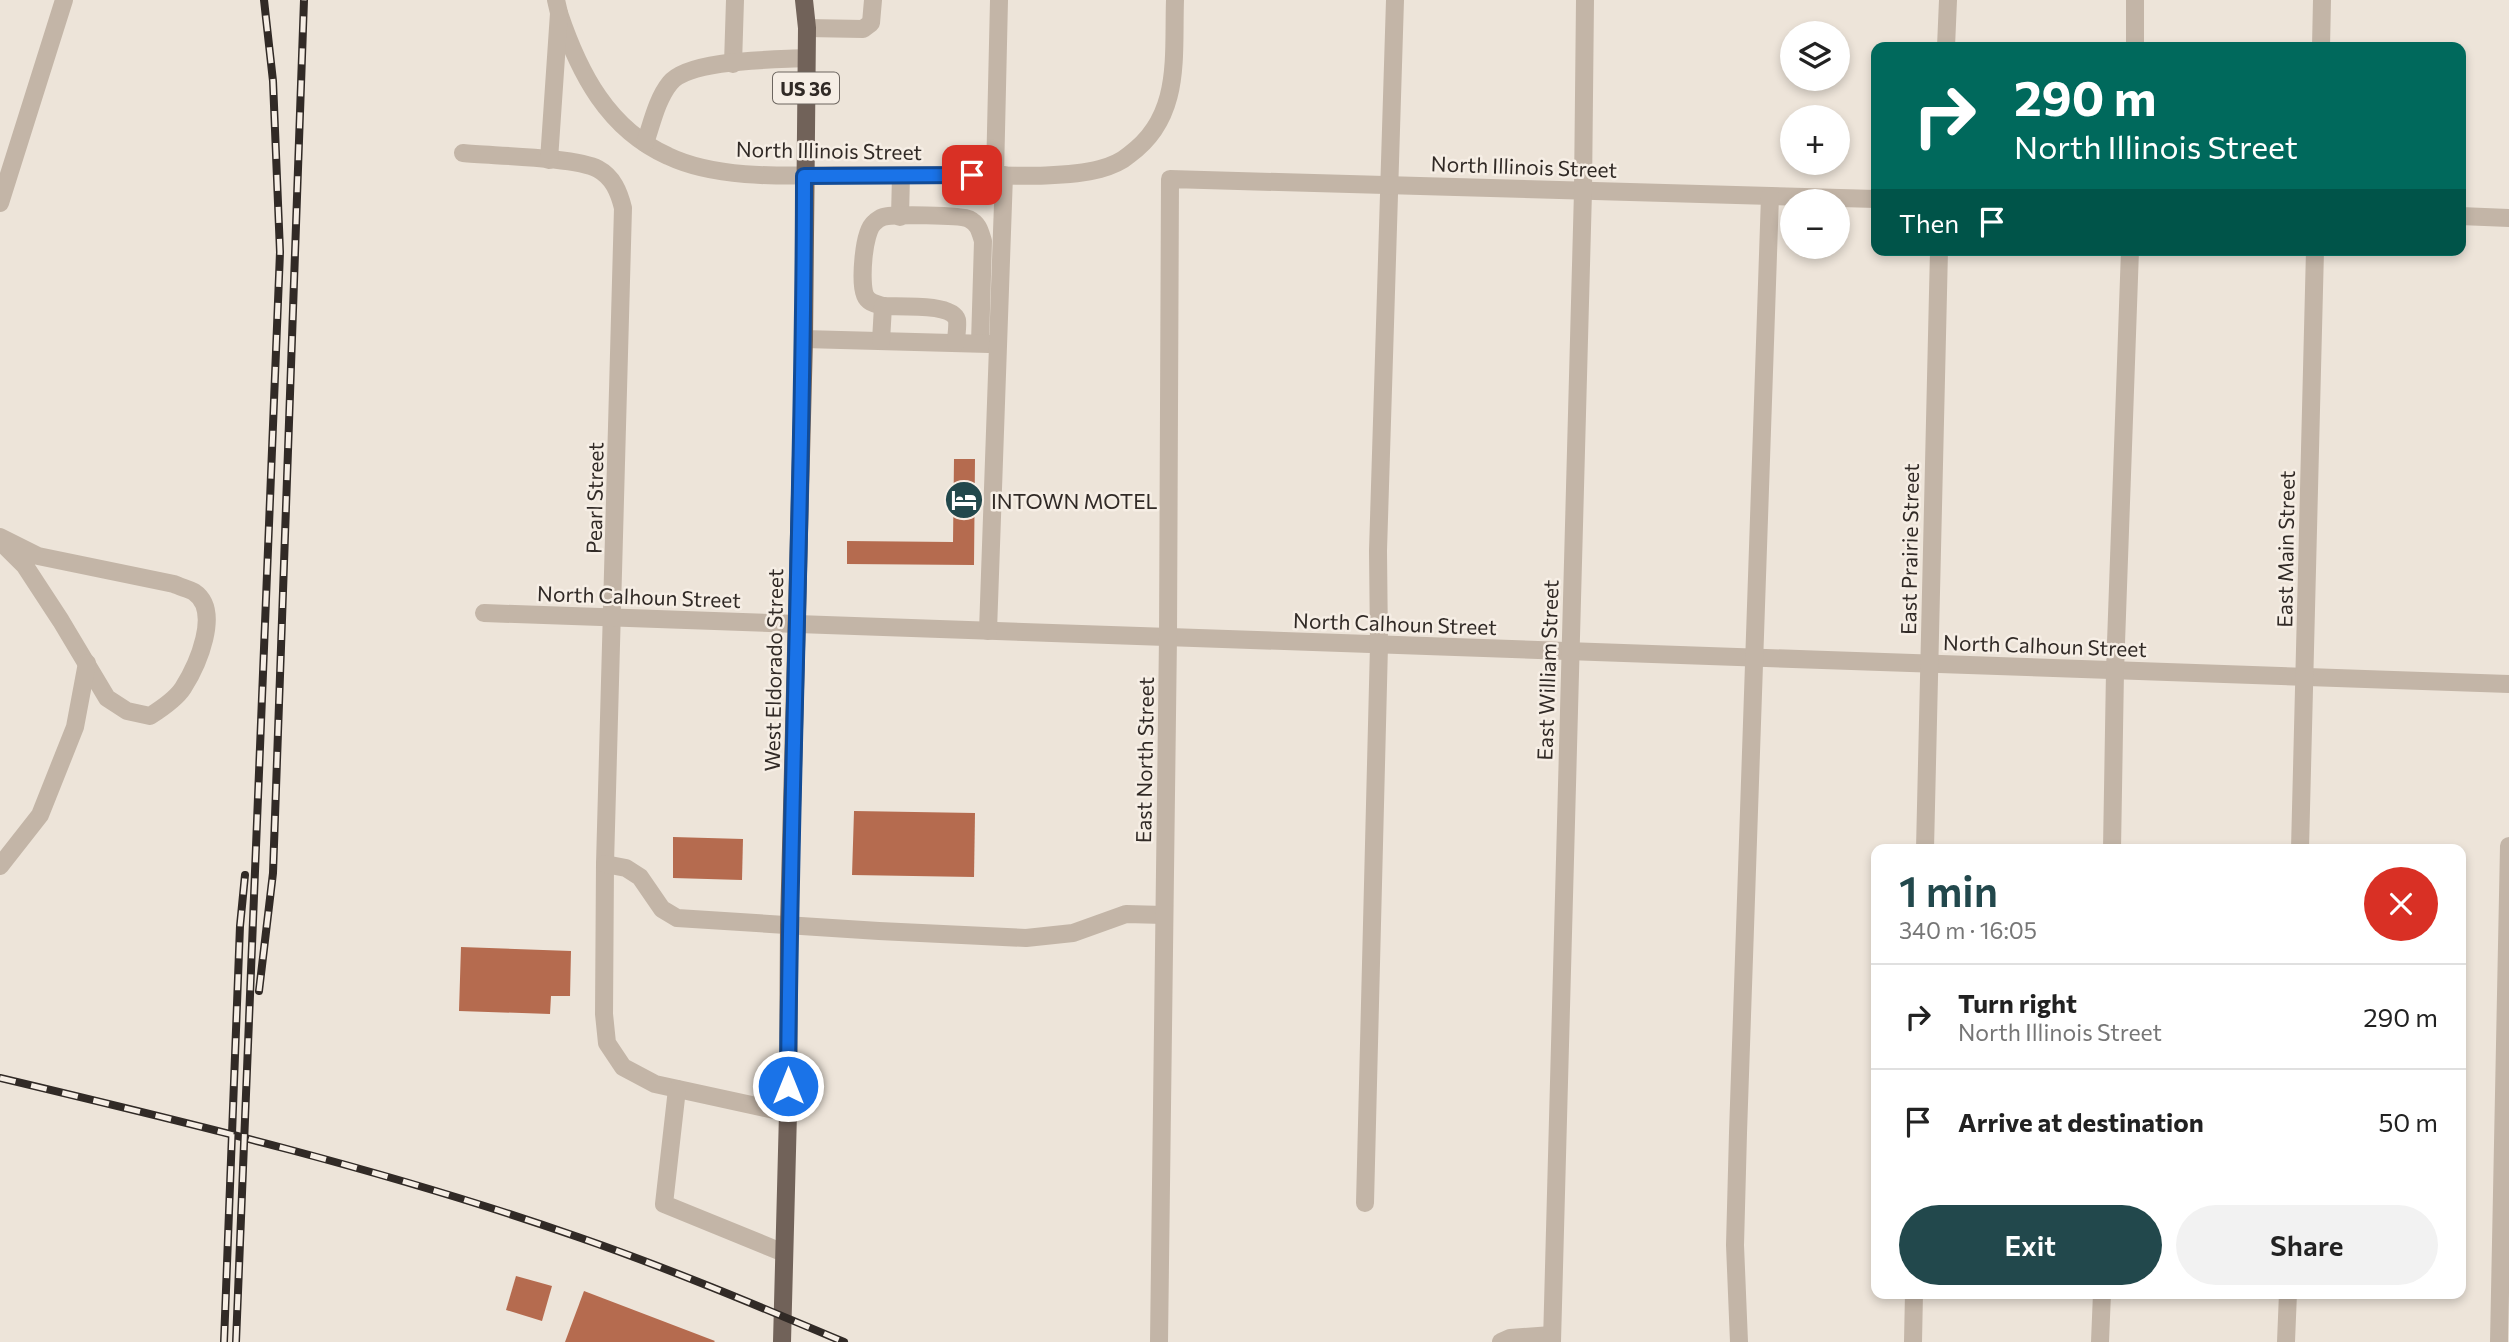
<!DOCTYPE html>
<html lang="en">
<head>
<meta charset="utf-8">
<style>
  body { margin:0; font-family:Commissioner,sans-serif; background:#f2f2f2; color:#222; height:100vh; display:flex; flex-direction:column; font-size:26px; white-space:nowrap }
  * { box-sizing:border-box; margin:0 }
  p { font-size:23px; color:#767676 }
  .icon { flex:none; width:38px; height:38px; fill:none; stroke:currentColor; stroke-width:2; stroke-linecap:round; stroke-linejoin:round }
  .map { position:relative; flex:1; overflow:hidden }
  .drawer { position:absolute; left:1871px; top:844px; width:595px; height:455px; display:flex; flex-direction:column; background:#fff; border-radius:14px; box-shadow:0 4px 10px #0003 }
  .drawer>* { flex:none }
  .banner { position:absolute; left:1871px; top:42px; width:595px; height:214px; border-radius:14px; box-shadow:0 4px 10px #0003; background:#00695c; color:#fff; overflow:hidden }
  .buttons { position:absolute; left:1780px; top:21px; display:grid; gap:14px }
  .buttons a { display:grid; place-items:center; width:70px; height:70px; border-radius:50%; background:#fff; box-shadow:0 4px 10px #0003; font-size:35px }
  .pin { position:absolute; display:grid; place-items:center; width:60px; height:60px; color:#fff; margin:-30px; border-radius:14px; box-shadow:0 4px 10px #0006 }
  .me { position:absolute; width:77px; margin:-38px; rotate:0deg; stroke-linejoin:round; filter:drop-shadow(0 0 5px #0008) }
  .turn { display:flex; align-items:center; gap:24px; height:147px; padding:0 28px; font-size:32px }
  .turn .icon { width:91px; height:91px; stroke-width:2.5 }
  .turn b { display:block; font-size:49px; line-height:60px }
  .then { display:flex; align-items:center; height:66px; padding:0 28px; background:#0003; gap:14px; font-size:26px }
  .round { display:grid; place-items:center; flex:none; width:74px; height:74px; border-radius:37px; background:#f2f2f2 }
  .overview { display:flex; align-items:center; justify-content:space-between; height:119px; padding:0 28px }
  h1 { font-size:42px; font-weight:600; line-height:52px; color:#22484c }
  .action { display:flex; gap:14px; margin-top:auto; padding:14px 28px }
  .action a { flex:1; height:80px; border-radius:42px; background:#22484c; color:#fff; font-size:28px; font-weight:600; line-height:80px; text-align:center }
  .action a+a { background:#f2f2f2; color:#222 }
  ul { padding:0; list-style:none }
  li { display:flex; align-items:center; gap:21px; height:105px; padding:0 28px; border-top:2px solid #e0e0e0 }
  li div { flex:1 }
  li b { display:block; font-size:26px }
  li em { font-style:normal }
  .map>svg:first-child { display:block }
  .building { fill:#b56b4f }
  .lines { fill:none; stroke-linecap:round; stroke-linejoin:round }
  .minor { stroke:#c3b5a7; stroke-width:18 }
  .major { stroke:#716259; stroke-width:18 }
  .rail-casing { stroke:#312a26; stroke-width:8 }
  .rail { stroke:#f6eee5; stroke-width:5; stroke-dasharray:16; stroke-linecap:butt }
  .route-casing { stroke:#114b97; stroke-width:18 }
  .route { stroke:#1a73e8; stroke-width:12 }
  .labels { text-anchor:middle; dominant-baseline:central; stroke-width:5; stroke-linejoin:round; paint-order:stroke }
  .shield { fill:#f6eee5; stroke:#6c655f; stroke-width:2 }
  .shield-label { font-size:19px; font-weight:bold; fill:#312a26 }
  .street-label { font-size:21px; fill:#312a26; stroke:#f6eee5 }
  .poi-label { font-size:21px; fill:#312a26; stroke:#f6eee5; text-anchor:start }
</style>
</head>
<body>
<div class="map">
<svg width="2509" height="1342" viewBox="0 0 2509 1342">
  <rect width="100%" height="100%" fill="#ede4d9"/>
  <g class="building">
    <polygon points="954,459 975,459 974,565 847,564 847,541 953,542"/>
    <polygon points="854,811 975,813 974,877 852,875"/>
    <polygon points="673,837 743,839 742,880 673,878"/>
    <polygon points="461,947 571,951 570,996 551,996 550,1014 459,1011"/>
    <polygon points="516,1276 552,1286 542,1321 506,1310"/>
    <polygon points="584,1291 715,1341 714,1342 565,1342"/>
  </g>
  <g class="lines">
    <g class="minor">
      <path d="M559,13C579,73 608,129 668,156C716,179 784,176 835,175C876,175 917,175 957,175C998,175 1062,179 1100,169C1111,166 1121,162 1129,155C1182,117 1173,57 1175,0"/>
      <polyline points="807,28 863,29 871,23 873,0"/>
      <polyline points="1946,47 1948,0"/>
      <polyline points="2135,47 2135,0"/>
      <polyline points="2321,47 2322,0"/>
      <polyline points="733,64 735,0"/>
      <path d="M645,143C652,123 657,99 670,83C689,59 775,60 806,58"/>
      <path d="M463,153C492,156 576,157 598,169C613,177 619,192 623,208L605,864L604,1014L607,1043L623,1067L655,1084L788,1113"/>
      <polyline points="549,160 559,13 556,0"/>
      <polyline points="995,175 999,0"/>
      <polyline points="0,203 64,0"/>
      <polyline points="2460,216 2509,218"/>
      <polyline points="900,217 901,175"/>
      <path d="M883,306C876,304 868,303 865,295C860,283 863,232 874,223C877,220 880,218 883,217C892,214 961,215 969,219C979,224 980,232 983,241L980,343"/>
      <polyline points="804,339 989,344"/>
      <path d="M881,341L883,306C898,307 952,303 957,320C958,326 956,336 956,343"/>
      <path d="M0,537L38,556L174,584C180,587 189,589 194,592C222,611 197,666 183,688C176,699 161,709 150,716L127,711L107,698L61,621L25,566L0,541"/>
      <polyline points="484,613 2509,684"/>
      <polyline points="988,631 1004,175"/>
      <polyline points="1925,849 1939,250"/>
      <polyline points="2112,849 2115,671 2130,250"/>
      <polyline points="2300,849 2315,250"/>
      <polyline points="605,864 626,868 640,877 662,909 677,918 879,931 1026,938 1073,933 1126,914 1164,915"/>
      <polyline points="0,866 40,815 75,727 87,663"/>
      <polyline points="677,1089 664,1204 784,1253"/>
      <polyline points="1365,1203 1379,645 1378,551 1395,0"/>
      <polyline points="1159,1342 1168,637 1170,179 1876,199"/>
      <polyline points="1501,1342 1510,1338 1552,1335"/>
      <polyline points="1552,1342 1583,191 1585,0"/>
      <polyline points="1739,1342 1735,1245 1738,1133 1770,196"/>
      <polyline points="1913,1342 1914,1293"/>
      <polyline points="2100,1342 2102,1293"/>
      <polyline points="2286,1342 2288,1293"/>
      <polyline points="2499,1342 2509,846"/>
    </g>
    <polyline class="major" points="782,1342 788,1113 789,925 804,339 807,28 804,0"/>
    <g class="rail-casing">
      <g id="rail">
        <polyline points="259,991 273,873 304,0"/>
        <path d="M0,1078C194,1124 389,1171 578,1237C668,1268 756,1305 844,1342"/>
        <polyline points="224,1342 240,926 245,875"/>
        <polyline points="236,1342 280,252 273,81 264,0"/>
      </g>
    </g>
    <use href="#rail" class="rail"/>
  </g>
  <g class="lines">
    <g class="route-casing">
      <path id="route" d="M788,1086C790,782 804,479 804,176L972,175"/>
    </g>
    <use href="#route" class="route"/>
  </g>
  <defs>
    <g id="hotel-disc" transform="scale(2.0125)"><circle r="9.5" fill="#22484c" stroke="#f6eee5"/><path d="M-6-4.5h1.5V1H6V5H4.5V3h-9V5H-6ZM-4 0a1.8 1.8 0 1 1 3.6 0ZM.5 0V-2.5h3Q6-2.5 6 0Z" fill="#fff"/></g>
  </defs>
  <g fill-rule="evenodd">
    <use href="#hotel-disc" x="964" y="500"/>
  </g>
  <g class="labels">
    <rect class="shield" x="773" y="72.5" width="66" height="31" rx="5"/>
    <g class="shield-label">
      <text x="806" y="88">US 36</text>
    </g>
    <g class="street-label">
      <text transform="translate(829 150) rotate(1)">North Illinois Street</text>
      <text transform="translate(1524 166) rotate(2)">North Illinois Street</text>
      <text transform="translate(594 498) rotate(-89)">Pearl Street</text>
      <text transform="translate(1909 549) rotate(-89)">East Prairie Street</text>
      <text transform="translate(2285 549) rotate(-89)">East Main Street</text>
      <text transform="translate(639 596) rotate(2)">North Calhoun Street</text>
      <text transform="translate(1395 623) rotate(2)">North Calhoun Street</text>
      <text transform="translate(2045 645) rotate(2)">North Calhoun Street</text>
      <text transform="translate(773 670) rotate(-89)">West Eldorado Street</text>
      <text transform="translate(1547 670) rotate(-88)">East William Street</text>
      <text transform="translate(1144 760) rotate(-89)">East North Street</text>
    </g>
    <g class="poi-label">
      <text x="991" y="500">INTOWN MOTEL</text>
    </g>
  </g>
</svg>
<div class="buttons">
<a><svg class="icon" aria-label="layers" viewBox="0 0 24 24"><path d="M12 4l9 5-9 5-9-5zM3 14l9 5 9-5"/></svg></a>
<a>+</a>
<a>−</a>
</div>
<div class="pin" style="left:972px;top:175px;background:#d93025"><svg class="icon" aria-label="arrive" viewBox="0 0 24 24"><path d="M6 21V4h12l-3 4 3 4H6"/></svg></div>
<svg class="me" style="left:788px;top:1086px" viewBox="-20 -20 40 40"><circle r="17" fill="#1a73e8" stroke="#fff" stroke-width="3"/><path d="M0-11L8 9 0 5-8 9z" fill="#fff"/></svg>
<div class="banner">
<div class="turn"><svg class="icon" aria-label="right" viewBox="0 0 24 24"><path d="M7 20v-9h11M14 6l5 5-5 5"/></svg><div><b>290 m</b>North Illinois Street</div></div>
<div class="then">Then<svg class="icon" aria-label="arrive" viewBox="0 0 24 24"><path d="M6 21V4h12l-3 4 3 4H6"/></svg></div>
</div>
<section class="drawer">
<div class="overview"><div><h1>1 min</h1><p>340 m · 16:05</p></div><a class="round" style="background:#d93025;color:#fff"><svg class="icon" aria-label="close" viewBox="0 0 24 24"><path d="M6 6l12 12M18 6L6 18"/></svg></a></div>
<ul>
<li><svg class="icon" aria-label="right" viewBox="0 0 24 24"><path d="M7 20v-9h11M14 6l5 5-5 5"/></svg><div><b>Turn right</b><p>North Illinois Street</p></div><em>290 m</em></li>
<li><svg class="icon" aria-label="arrive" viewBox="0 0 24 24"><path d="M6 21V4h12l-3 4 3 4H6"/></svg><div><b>Arrive at destination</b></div><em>50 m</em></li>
</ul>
<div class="action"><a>Exit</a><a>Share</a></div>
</section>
</div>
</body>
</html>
